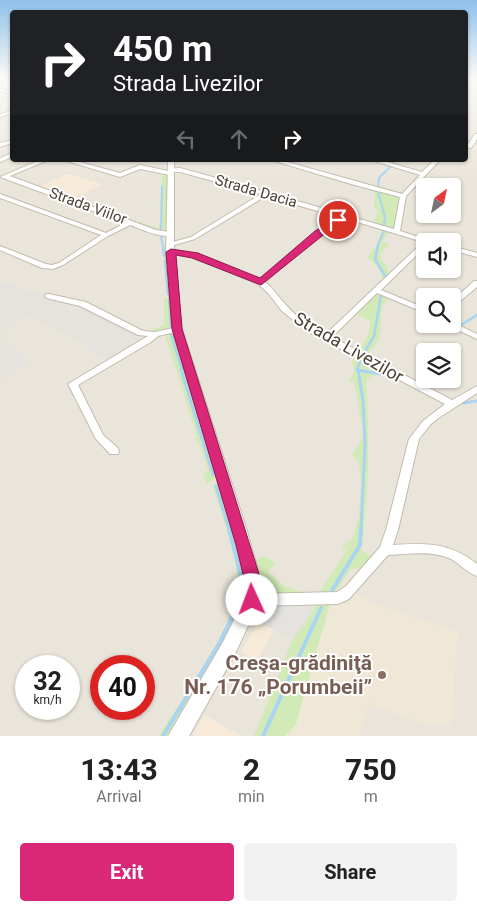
<!DOCTYPE html>
<html lang="en">
<head>
<meta charset="utf-8">
<style>
  body { margin:0; font-family:Roboto,sans-serif; background:#f2f2f2; color:#222; height:100vh; display:flex; flex-direction:column; font-size:19px; white-space:nowrap }
  * { box-sizing:border-box; margin:0 }
  p { font-size:16px; color:#767676 }
  .icon { flex:none; width:28px; height:28px; fill:none; stroke:currentColor; stroke-width:2; stroke-linecap:round; stroke-linejoin:round }
  .map { position:relative; height:736px; overflow:hidden }
  .panel { display:flex; flex-direction:column; background:#fff; flex:1 }
  .panel>* { flex:none }
  .guide { position:absolute; left:10px; top:10px; width:458px; height:152px; border-radius:5px; box-shadow:0 1px 4px #0004; background:#202124; color:#fff; overflow:hidden }
  .needle { width:32px; rotate:33deg }
  .buttons { position:absolute; left:416px; top:178px; display:grid; gap:10px }
  .buttons a { display:grid; place-items:center; width:45px; height:45px; border-radius:5px; background:#fff; box-shadow:0 1px 4px #0004; font-size:25px }
  .speed { position:absolute; left:15px; top:655px; display:flex; gap:10px; font-size:25px; font-weight:700; text-align:center }
  .speed>* { display:grid; place-content:center; width:65px; height:65px; border-radius:50%; background:#fff; box-shadow:0 1px 4px #0004; line-height:1 }
  .speed small { font-size:12px; font-weight:400 }
  .speed .limit { border:8px solid #d22; background:#fff; color:#111 }
  .pin { position:absolute; display:grid; place-items:center; width:42px; height:42px; color:#fff; margin:-21px; border:2px solid #fff; border-radius:50%; box-shadow:0 1px 5px #0007 }
  .me { position:absolute; width:55px; margin:-28px; rotate:358deg; stroke-linejoin:round; filter:drop-shadow(0 0 4px #0008) }
  .turn { display:flex; align-items:center; gap:18px; height:105px; padding:0 20px; font-size:22px }
  .turn .icon { width:65px; height:65px; stroke-width:2.5 }
  .turn b { display:block; font-size:35px; line-height:42px }
  .lanes { display:flex; align-items:center; height:48px; padding:0 20px; background:#0003; justify-content:center; gap:25px; direction:ltr }
  .lanes .off { opacity:.35 }
  .eta { display:flex; justify-content:space-evenly; align-items:center; height:85px; text-align:center }
  .eta b { font-size:30px; font-weight:700; line-height:35px }
  .button { display:flex; gap:10px; margin-top:auto; padding:10px 20px }
  .button a { flex:1; height:58px; border-radius:5px; background:#db2777; color:#fff; font-size:20px; font-weight:700; line-height:58px; text-align:center }
  .button a+a { background:#f2f2f2; color:#222 }
  .map>svg:first-child { display:block }
  .residential { fill:#eae5da; fill-rule:evenodd }
  .commercial { fill:#f7ead8 }
  .industrial { fill:#e6e2dd }
  .education { fill:#efe8d6 }
  .green { fill:#d2eab5 }
  .parking { fill:#e5e3e0 }
  .lines { fill:none; stroke-linecap:round; stroke-linejoin:round }
  .stream-far3 { stroke:#a9d4f2; stroke-width:2 }
  .stream-far2 { stroke:#a9d4f2; stroke-width:2.5 }
  .stream-far1 { stroke:#a9d4f2; stroke-width:3 }
  .stream { stroke:#a9d4f2; stroke-width:4 }
  .minor-casing { stroke:#c2bbae; stroke-width:2 }
  .tertiary-casing { stroke:#c2bbae; stroke-width:2 }
  .minor { fill:#fff; fill-rule:evenodd }
  .tertiary { fill:#fff; fill-rule:evenodd }
  .route { fill:#db2777; stroke:#8e194d }
  .education-dot { fill:#8d6e63; stroke:#fff; stroke-width:2 }
  .labels { text-anchor:middle; dominant-baseline:central; stroke-width:4; stroke-linejoin:round; paint-order:stroke }
  .far-street-label { font-size:15px; fill:#4b4439; stroke:#fff }
  .street-label { font-size:18px; fill:#4b4439; stroke:#fff }
  .near-education-label { font-size:21px; font-weight:bold; fill:#785e54; stroke:#fff; text-anchor:end }
</style>
</head>
<body>
<div class="map">
<svg width="477" height="736" viewBox="0 0 477 736">
  <rect width="100%" height="100%" fill="#f6f3ec"/>
  <path class="residential" d="M0,79H12V160H465V79H477V736H0ZM425,186H452V214H425ZM425,241H452V269H425ZM425,296H452V324H425ZM425,351H452V379H425ZM26,666H69V709H26ZM101,666H144V709H101Z"/>
  <g class="commercial">
    <polygon points="68,174 103,184 73,198 39,186"/>
    <polygon points="258,622 274,630 257,661 241,652"/>
    <polygon points="205,715 241,736 192,736"/>
  </g>
  <polygon class="industrial" points="1,282 19,287 18,289 50,295 48,298 90,309 140,336 142,340 114,357 109,358 102,357 70,337 28,315 1,336 30,361 0,381"/>
  <polygon class="education" points="353,593 373,603 458,632 451,724 422,724 369,703 360,736 285,736 296,724 330,603 349,604"/>
  <g class="green">
    <polygon points="153,172 167,174 168,231 157,231 137,224 140,222 159,229 161,205 158,202 161,201 162,175"/>
    <polygon points="361,186 400,197 395,228 373,224 379,210 374,208 375,192 360,187"/>
    <path d="M382,230L389,232L382,241L389,244L380,255L381,259L386,264L389,274L382,280C381,268 377,265 367,258L376,246Z"/>
    <path d="M375,293L390,297C376,306 384,327 379,339C376,345 370,351 366,356L354,348H360C367,339 370,332 370,320L354,314Z"/>
    <polygon points="164,297 170,299 172,326 155,332 151,330 164,325"/>
    <polygon points="169,333 175,334 217,476 207,484 203,474 208,471 200,445 194,438 197,437 165,334"/>
    <path d="M354,355L395,375L394,377C382,374 374,372 366,381C370,438 369,494 361,550L372,557L361,568L351,569L334,594L268,595L259,591L254,560L264,556L275,563L268,572L279,581V584L308,594L319,593L346,551L342,546L353,538L359,516L361,484L359,463L352,454L361,441L363,431L354,382H349L354,372L352,357Z"/>
    <path d="M219,481C229,515 245,553 246,588C247,620 187,706 168,736H159C178,705 237,621 238,589C239,562 220,512 213,485Z"/>
    <polygon points="316,603 330,603 296,724 285,736 254,736 293,639 309,617"/>
  </g>
  <polygon class="parking" points="316,603 309,617 293,639 258,622 268,604"/>
  <g class="lines">
    <g class="stream-far3">
      <polyline points="393,163 396,160"/>
      <polyline points="378,188 379,178 391,166"/>
      <polyline points="378,192 385,217 384,226"/>
      <polyline points="161,231 162,186"/>
      <polyline points="161,236 163,247"/>
      <polyline points="377,247 384,231"/>
    </g>
    <g class="stream-far2">
      <polyline points="163,246 164,256"/>
      <polyline points="378,246 375,259 385,276"/>
      <polyline points="165,261 168,294"/>
      <polyline points="169,300 171,326"/>
      <polyline points="461,325 477,315"/>
      <polyline points="171,334 182,370"/>
      <polyline points="364,353 374,336 381,295"/>
      <polyline points="357,370 361,360"/>
    </g>
    <g class="stream-far1">
      <polyline points="181,369 213,475"/>
      <polyline points="358,369 363,401 365,444 361,529"/>
      <polyline points="357,370 393,376"/>
      <polyline points="464,403 477,401"/>
      <polyline points="216,486 229,529"/>
    </g>
    <g class="stream">
      <polyline points="331,592 360,545 361,528"/>
      <polyline points="163,736 219,644 241,599 242,580 229,528"/>
      <polyline points="263,736 321,608"/>
    </g>
    <g class="minor-casing">
      <g id="minor">
        <polygon points="0,79 4,79 9,82 0,86 0,84 4,82"/>
        <polygon points="0,89 12,92 12,94 0,91"/>
        <polygon points="12,111 12,113 0,117 0,114"/>
        <polygon points="475,134 477,134 477,139 471,148 467,148 466,147"/>
        <polygon points="12,140 12,143 0,147 0,143"/>
        <polygon points="12,153 12,157 0,162 0,158"/>
        <path d="M40,160H48L10,176L156,230L170,232L173,234C163,240 141,229 130,225L108,236L63,265L53,269L42,268L0,250V246L46,264L52,265L59,263L101,235L0,198V194L106,233L125,223L0,177Z"/>
        <path d="M63,160H72L120,173L140,165L168,171V169L180,168L242,185L394,229L400,197L351,184L271,160H280L402,194L420,175L371,160H380L422,172L434,160H440L406,196L400,231L431,241H425V247L381,290L425,308V313L377,293L332,337L452,400L477,386V393L437,419L430,425L419,439L398,530L393,545C426,543 449,542 477,564V576C467,573 460,564 451,559C432,550 408,554 388,555L349,599L338,604L252,606L248,604L246,600L248,596L252,594L337,592L346,586L380,547L386,530L409,439L423,421L445,404L305,330L282,311L268,293L258,284L193,257L171,254L168,252L171,250L196,254L260,279L309,238L338,217L266,196L195,239L171,246L168,244L169,243L191,237L261,194L180,172H171L173,173L170,175L140,169L120,177ZM344,218L423,242L326,334C312,327 297,318 287,306C279,298 274,289 265,282L313,240Z"/>
        <polygon points="452,246 477,253 477,257 452,250"/>
        <polygon points="474,281 477,281 477,287 452,308 452,301"/>
        <polygon points="46,294 49,294 86,302 143,331 155,332 177,327 181,329 180,331 158,336 151,342 78,385 103,435 118,448 119,451 118,454 110,454 96,439 68,384 148,336 138,335 80,306 46,298 45,296"/>
        <polygon points="452,322 477,334 477,339 449,326 448,324 452,324"/>
      </g>
    </g>
    <g class="tertiary-casing">
      <polygon id="tertiary" points="168,160 174,160 174,257 182,329 247,531 259,574 260,600 235,654 189,736 168,736 223,642 244,600 243,574 233,531 172,329 166,257"/>
    </g>
    <use href="#minor" class="minor"/>
    <use href="#tertiary" class="tertiary"/>
  </g>
  <linearGradient id="sky" x2="0" y2="1"><stop stop-color="#8fc1ec"/><stop offset="0.43" stop-color="#fbfaf6"/><stop offset="1" stop-color="#fbfaf6" stop-opacity="0"/></linearGradient>
  <rect width="477" height="182" fill="url(#sky)"/>
  <polygon class="route" points="335,219 342,220 261,285 192,258 176,255 182,329 259,574 260,600 258,606 252,608 246,606 244,600 243,574 236,545 172,329 166,252 171,249 198,253 260,278 315,231"/>
  <circle class="education-dot" cx="382" cy="675" r="5"/>
  <g class="labels">
    <g class="far-street-label">
      <text transform="translate(256 191) rotate(16)">Strada Dacia</text>
      <text transform="translate(88 206) rotate(20)">Strada Viilor</text>
    </g>
    <g class="street-label">
      <text transform="translate(349 347) rotate(30)">Strada Livezilor</text>
    </g>
    <g class="near-education-label">
      <text x="372" y="663">Creşa-grădiniţă<tspan x="372" dy="24">Nr. 176 „Porumbeii”</tspan></text>
    </g>
  </g>
</svg>
<div class="buttons">
<a><svg class="needle" viewBox="-14 -14 28 28"><path d="M0-13l5 13h-10z" fill="#e53935"/><path d="M0 13l5-13h-10z" fill="#767676"/></svg></a>
<a><svg class="icon" aria-label="sound" viewBox="0 0 24 24"><path d="M4 9h4l5-4v14l-5-4H4zM17 9q2 3 0 6"/></svg></a>
<a><svg class="icon" aria-label="search" viewBox="0 0 24 24"><circle cx="10" cy="10" r="6"/><path d="M15 15l6 6"/></svg></a>
<a><svg class="icon" aria-label="layers" viewBox="0 0 24 24"><path d="M12 4l9 5-9 5-9-5zM3 14l9 5 9-5"/></svg></a>
</div>
<div class="speed"><div>32<small>km/h</small></div><div class="limit">40</div></div>
<div class="pin" style="left:338px;top:220px;background:#d93025"><svg class="icon" aria-label="arrive" viewBox="0 0 24 24"><path d="M6 21V4h12l-3 4 3 4H6"/></svg></div>
<svg class="me" style="left:252px;top:600px" viewBox="-20 -20 40 40"><circle r="19" fill="#fff"/><path d="M0-13L10 11 0 6-10 11z" fill="#db2777"/></svg>
<div class="guide">
<div class="turn"><svg class="icon" aria-label="right" viewBox="0 0 24 24"><path d="M7 20v-9h11M14 6l5 5-5 5"/></svg><div><b>450 m</b>Strada Livezilor</div></div>
<div class="lanes"><svg class="icon off" aria-label="left" viewBox="0 0 24 24"><path d="M17 20v-9H6M10 6l-5 5 5 5"/></svg><svg class="icon off" aria-label="ahead" viewBox="0 0 24 24"><path d="M12 20V5M6 11l6-6 6 6"/></svg><svg class="icon" aria-label="right" viewBox="0 0 24 24"><path d="M7 20v-9h11M14 6l5 5-5 5"/></svg></div>
</div>
</div>
<section class="panel">
<div class="eta">
<div><b>13:43</b><p>Arrival</p></div>
<div><b>2</b><p>min</p></div>
<div><b>750</b><p>m</p></div>
</div>
<div class="button"><a>Exit</a><a>Share</a></div>
</section>
</body>
</html>
